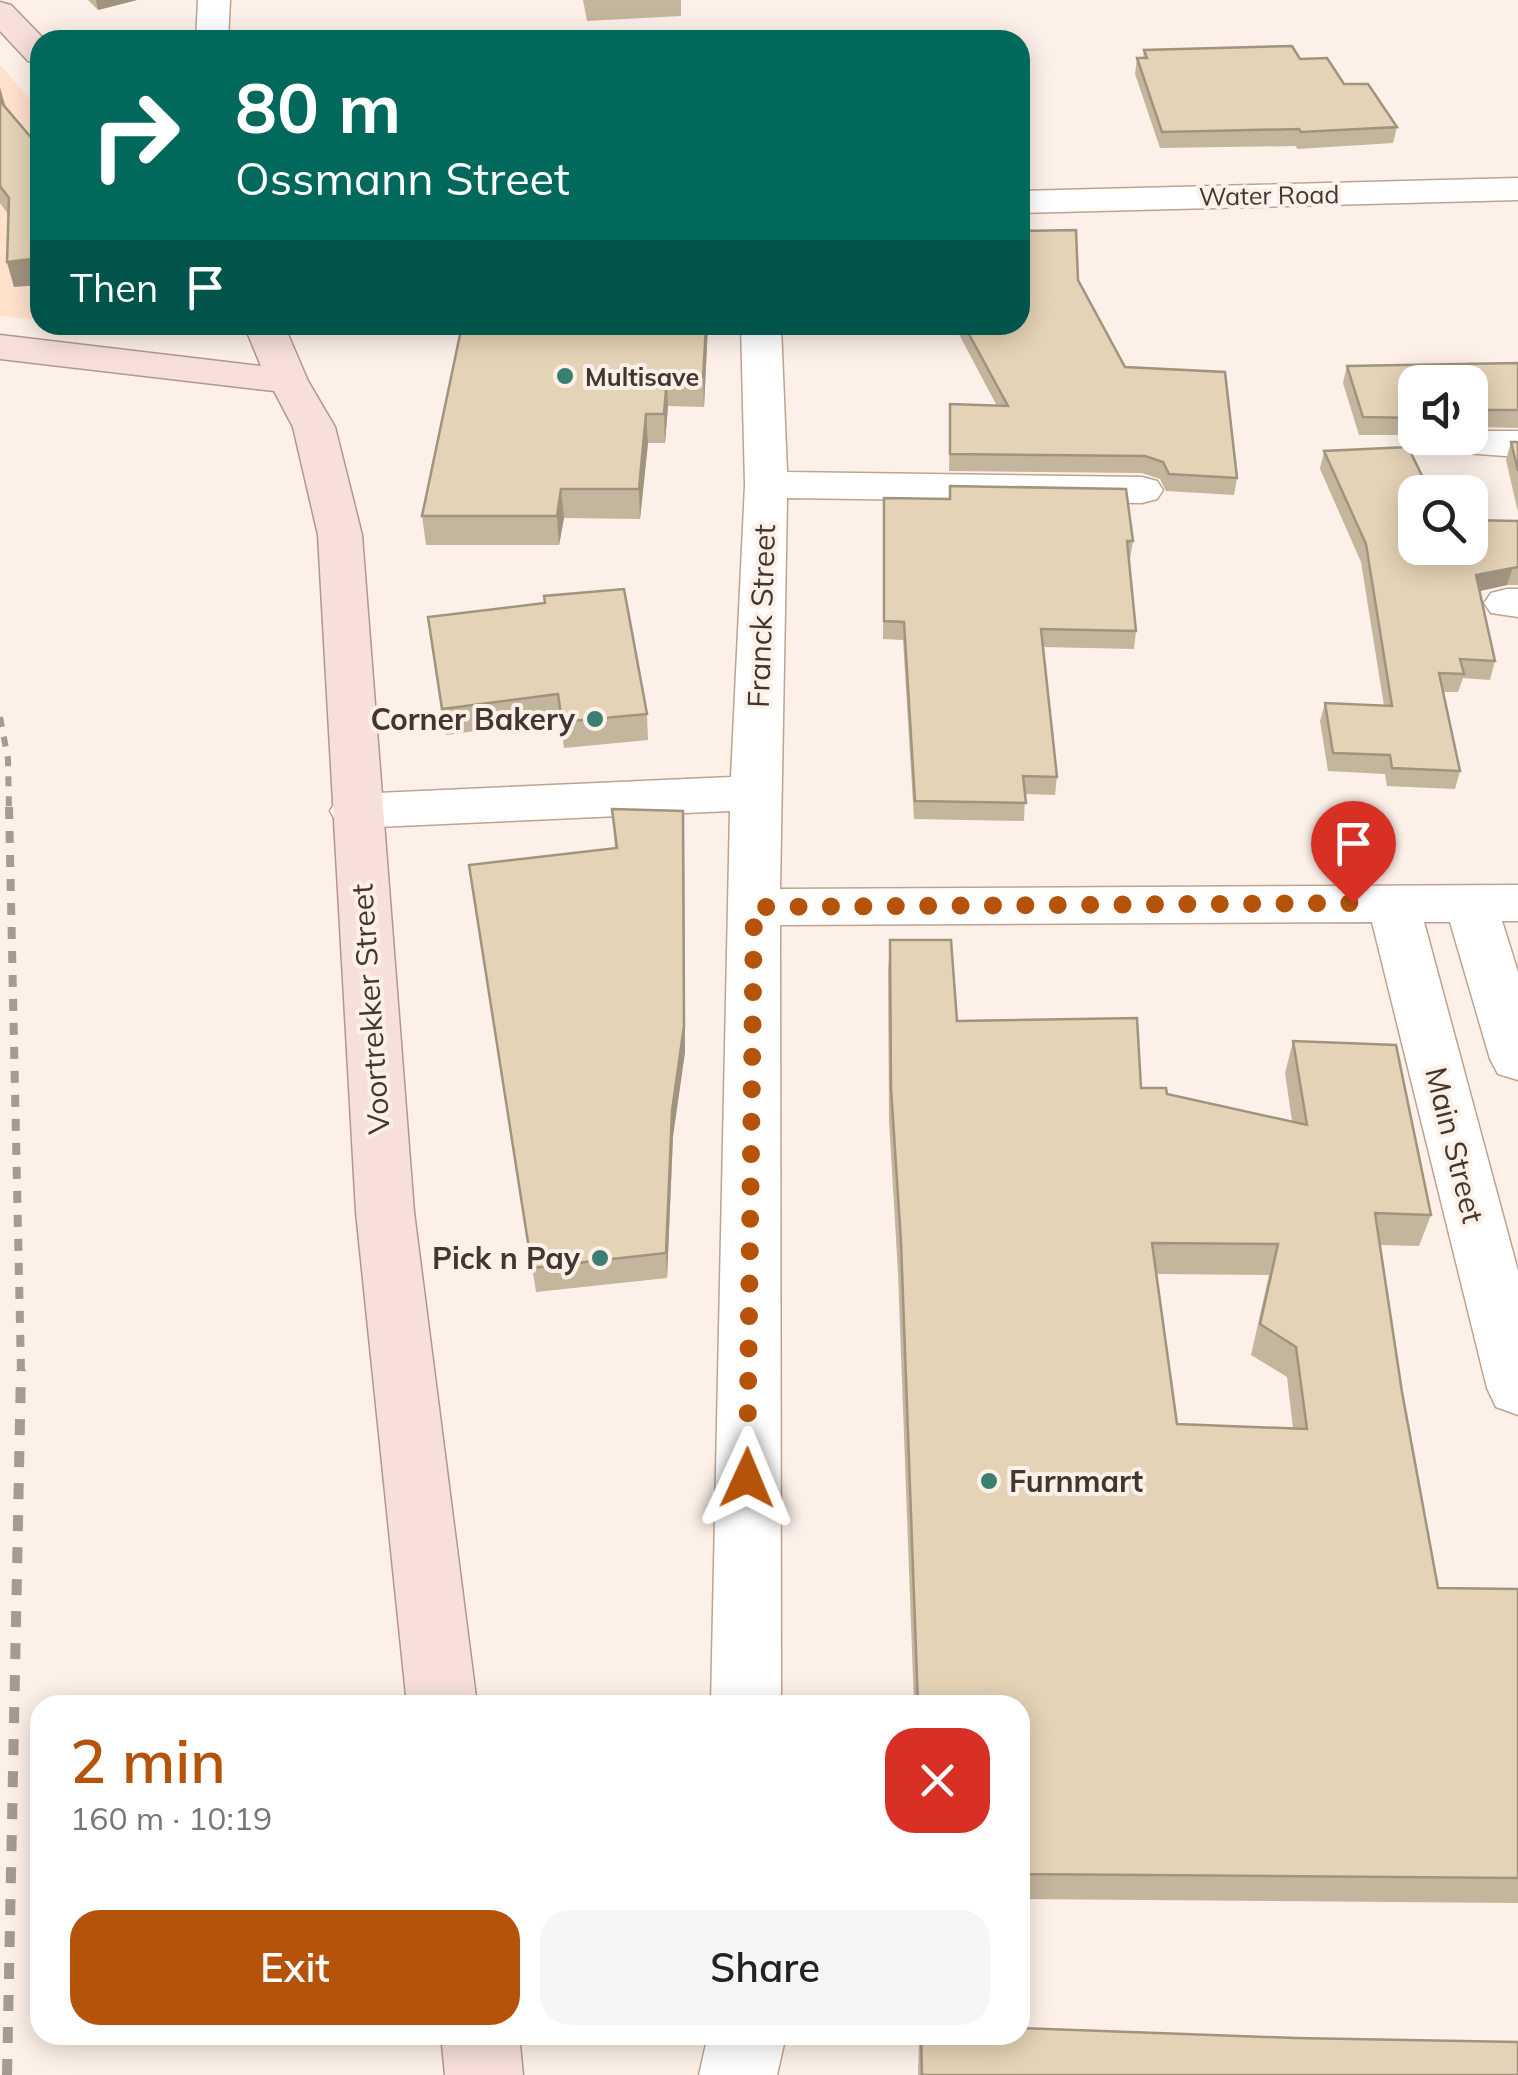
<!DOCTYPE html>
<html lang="en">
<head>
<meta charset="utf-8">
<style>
  body { margin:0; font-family:Mulish,sans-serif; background:#f6f6f6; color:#222; height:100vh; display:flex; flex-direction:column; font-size:38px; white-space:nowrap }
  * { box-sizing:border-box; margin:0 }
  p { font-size:32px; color:#767676 }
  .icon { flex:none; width:55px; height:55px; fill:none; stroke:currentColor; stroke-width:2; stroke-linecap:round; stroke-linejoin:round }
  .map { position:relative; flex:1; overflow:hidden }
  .details { position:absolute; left:30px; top:1695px; width:1000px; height:350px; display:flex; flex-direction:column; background:#fff; border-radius:30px; box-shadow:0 5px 25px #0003 }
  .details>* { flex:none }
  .top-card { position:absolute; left:30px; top:30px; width:1000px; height:305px; border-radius:30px; box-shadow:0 5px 25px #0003; background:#00695c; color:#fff; overflow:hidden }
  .buttons { position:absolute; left:1398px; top:365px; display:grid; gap:20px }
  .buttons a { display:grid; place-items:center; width:90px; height:90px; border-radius:20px; background:#fff; box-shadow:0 5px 25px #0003; font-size:50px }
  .pin { position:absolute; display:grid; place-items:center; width:85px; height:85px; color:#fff; margin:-102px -42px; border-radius:50% 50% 50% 0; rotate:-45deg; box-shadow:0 0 10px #0007 }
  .pin .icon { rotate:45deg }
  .me { position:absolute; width:110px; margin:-55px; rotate:1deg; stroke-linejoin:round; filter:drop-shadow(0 0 8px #0008) }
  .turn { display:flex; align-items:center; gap:35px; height:210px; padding:0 40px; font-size:45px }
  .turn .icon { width:130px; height:130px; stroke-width:2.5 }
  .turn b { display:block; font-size:70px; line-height:85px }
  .then { display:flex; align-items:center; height:95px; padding:0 40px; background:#0003; gap:20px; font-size:38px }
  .round { display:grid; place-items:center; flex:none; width:105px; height:105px; border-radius:30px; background:#f6f6f6 }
  .summary { display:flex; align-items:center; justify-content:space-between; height:170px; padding:0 40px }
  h1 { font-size:60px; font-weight:600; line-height:75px; color:#b45309 }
  .button { display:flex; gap:20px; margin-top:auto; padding:20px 40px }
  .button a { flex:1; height:115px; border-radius:30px; background:#b45309; color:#fff; font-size:40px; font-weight:600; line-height:115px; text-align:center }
  .button a+a { background:#f6f6f6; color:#222 }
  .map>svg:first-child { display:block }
  .built { fill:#ffe1cc }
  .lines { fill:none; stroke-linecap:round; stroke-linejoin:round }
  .minor-casing { stroke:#bfa38f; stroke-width:3 }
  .major-casing { stroke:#b4968e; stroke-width:3 }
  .minor { fill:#fff; fill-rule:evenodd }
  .major { fill:#f7dfda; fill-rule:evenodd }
  .rail-far2 { stroke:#a69a92; stroke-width:6; stroke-dasharray:10 10; stroke-linecap:butt }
  .rail-far1 { stroke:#a69a92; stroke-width:8; stroke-dasharray:12 12; stroke-linecap:butt }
  .rail { stroke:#a69a92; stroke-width:10; stroke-dasharray:16 16; stroke-linecap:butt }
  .wall { fill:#c4b59d; fill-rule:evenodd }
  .shaded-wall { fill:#a0947f }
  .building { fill:#e4d3b6; stroke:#a0947f; stroke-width:2.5; fill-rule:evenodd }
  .route { stroke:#b45309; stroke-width:18; stroke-dasharray:0 32.4 }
  .poi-dot { fill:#3b7f71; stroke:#fcf0e8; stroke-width:4 }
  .labels { text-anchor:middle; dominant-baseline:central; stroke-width:8; stroke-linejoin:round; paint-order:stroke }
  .far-street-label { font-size:25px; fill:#42362e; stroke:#fcf0e8 }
  .far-poi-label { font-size:25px; font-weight:bold; fill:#42362e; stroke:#fcf0e8; text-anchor:start }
  .street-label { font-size:30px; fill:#42362e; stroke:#fcf0e8 }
  .poi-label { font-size:30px; font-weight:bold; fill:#42362e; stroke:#fcf0e8; text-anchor:end }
</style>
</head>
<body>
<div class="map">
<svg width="1518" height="2075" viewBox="0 0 1518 2075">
  <rect width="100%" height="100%" fill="#fcf0e8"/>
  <polygon class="built" points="0,65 40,111 40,320 0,316"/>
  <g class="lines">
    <g class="minor-casing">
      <g id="minor">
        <polygon points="198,0 230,0 228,40 196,40"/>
        <polygon points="1518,178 1518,200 1020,213 1020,191"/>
        <polygon points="741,325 781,325 787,472 1142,477 1157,481 1163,490 1157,499 1142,503 787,498 780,889 1518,885 1518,921 1502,921 1518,972 1518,1080 1498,1074 1490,1059 1450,922 1424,922 1518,1271 1518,1415 1496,1407 1487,1388 1372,922 780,925 781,1705 711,1705 730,811 355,828 337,823 330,811 337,799 355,794 731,777 745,485"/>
        <polygon points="1480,431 1518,431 1518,457 1465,453 1459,444 1464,438"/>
        <polygon points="1507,589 1518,589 1518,617 1491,613 1484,603 1491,593"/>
        <polygon points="708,2035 786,2035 777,2075 699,2075"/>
      </g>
    </g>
    <g class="major-casing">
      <g id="major">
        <polygon points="0,2 11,5 45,40 40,40 40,64 28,61 0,31"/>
        <polygon points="244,325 284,325 308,381 335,427 362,535 414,1212 477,1705 407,1705 356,1212 318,535 293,427 274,391 0,359 0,335 261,366"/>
        <polygon points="441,2035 519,2035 523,2075 445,2075"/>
      </g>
    </g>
    <use href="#minor" class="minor"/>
    <use href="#major" class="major"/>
    <polyline class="rail-far2" points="0,717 8,759 9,810"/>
    <polyline class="rail-far1" points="9,807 21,1372"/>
    <polyline class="rail" points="7,2075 21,1370"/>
  </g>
  <g class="wall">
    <polygon points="88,0 137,0 98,10"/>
    <polygon points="583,0 681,0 681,16 587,21"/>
    <polygon points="1144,50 1300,59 1344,84 1397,127 1393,143 1297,149 1296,146 1160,148 1135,74 1137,58 1143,58"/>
    <polygon points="0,87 6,108 14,287 7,262 8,214 0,203"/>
    <polygon points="1078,280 1125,367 1237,478 1234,495 1166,491 1160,479 1142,473 949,471 950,404 997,406 954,325 1020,325"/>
    <polygon points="462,325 708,325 704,407 668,406 665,443 648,443 640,519 564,518 559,545 426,545 422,516"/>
    <polygon points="1518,363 1518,428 1480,427 1470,432 1470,382 1415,382 1415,435 1359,435 1343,383 1347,366"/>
    <polygon points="1511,442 1518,442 1518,512 1506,460"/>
    <polygon points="1324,451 1415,548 1518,520 1518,585 1507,585 1480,591 1495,661 1490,680 1463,678 1458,692 1443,692 1460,771 1455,789 1387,786 1385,774 1328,771 1320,721 1325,703 1384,706 1361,562 1320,469"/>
    <polygon points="950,486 1133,541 1130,559 1129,559 1136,631 1134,649 1043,647 1057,777 1055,795 1025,794 1024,821 914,819 903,640 883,639 884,498 949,499"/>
    <polygon points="428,617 647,714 648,740 564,748 560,720 446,735"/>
    <polygon points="612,809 685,1052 673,1136 667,1278 536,1292 473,891 615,848"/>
    <path d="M890,940L957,1021L1141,1088L1292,1121L1285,1073L1293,1041L1431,1215L1419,1246L1380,1245L1402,1392L1438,1588L1518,1589V1903L1020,1899V1705H914L898,1273L889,1120L888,972ZM1157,1274L1269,1275L1251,1355L1287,1377L1293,1428L1177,1424Z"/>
    <polygon points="919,2035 1020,2035 1518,2075 918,2075"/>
  </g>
  <g class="shaded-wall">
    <polygon points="96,0 137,0 98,10"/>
    <polygon points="0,88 7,113 0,115"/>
    <polygon points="40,258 40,285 14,287 7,262"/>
    <polygon points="706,325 708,325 704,407 703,378"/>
    <polygon points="667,377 668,406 665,443 664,414"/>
    <polygon points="1485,410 1480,427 1470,432 1470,416"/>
    <polygon points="646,414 648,443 640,519 639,489"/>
    <polygon points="561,489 564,518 559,545 557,516"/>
    <polygon points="1513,567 1507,585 1471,593 1476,575"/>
    <polygon points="684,837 685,1052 673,1136 667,1278 666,1253"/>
  </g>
  <g class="building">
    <polygon points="1292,46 1300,59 1327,58 1344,84 1368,84 1397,127 1301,132 1299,129 1162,132 1137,58 1147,58 1144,50"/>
    <polygon points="0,101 40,148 40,258 7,262 9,198 0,186"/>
    <polygon points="1076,230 1078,280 1125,367 1225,372 1237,478 1169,474 1163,462 1145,456 950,454 950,404 1008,406 964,325 1020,325 1020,231"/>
    <polygon points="462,325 706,325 703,378 667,377 664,414 646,414 639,489 561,489 557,516 422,516"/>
    <polygon points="1518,363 1518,410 1485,410 1470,416 1470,382 1415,382 1415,418 1363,417 1347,366"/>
    <polygon points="1511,442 1518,442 1518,471"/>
    <polygon points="1408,447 1430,492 1415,492 1415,548 1470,548 1470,520 1518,521 1518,567 1476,575 1495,661 1460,659 1464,674 1439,673 1460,771 1392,768 1390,755 1333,753 1325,703 1392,706 1366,544 1324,451"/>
    <polygon points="950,486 1126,489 1133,541 1127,541 1136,631 1041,629 1057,777 1023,776 1026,803 915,801 904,622 884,621 884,498 950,499"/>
    <polygon points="624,589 647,714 562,722 558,694 442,709 428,617 545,603 544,596"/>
    <polygon points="612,809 683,811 684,1026 672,1111 666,1253 532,1268 469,865 617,848"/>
    <path d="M890,940H951L957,1021L1137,1018L1141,1088H1166L1167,1094L1307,1125L1293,1041L1396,1045L1431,1215L1375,1213L1402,1392L1438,1588L1518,1589V1878L1020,1874V1705H918L901,1242L891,1088ZM1152,1243L1278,1244L1260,1324L1296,1347L1307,1429L1177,1424Z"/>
    <polygon points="1020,2028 1295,2038 1518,2042 1518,2075 922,2075 921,2035 1020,2035"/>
  </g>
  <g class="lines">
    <polyline class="route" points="747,1478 754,907 1353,903"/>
  </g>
  <g class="poi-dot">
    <circle cx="565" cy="376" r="10"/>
    <circle cx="595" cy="719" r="10"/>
    <circle cx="600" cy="1258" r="10"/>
    <circle cx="989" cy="1481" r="10"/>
  </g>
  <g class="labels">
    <g class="far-street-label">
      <text transform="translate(1269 195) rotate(-1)">Water Road</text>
    </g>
    <g class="far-poi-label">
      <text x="585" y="376">Multisave</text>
    </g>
    <g class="street-label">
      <text transform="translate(761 616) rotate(-88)">Franck Street</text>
      <text transform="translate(370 1009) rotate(-94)">Voortrekker Street</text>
      <text transform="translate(1455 1145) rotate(76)">Main Street</text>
    </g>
    <g class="poi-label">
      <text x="575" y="719">Corner Bakery</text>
      <text x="580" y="1258">Pick n Pay</text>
      <text x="1009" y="1481" text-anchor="start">Furnmart</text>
    </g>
  </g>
</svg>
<div class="buttons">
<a><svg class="icon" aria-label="sound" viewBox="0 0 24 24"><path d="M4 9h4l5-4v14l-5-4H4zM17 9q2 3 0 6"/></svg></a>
<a><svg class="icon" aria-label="search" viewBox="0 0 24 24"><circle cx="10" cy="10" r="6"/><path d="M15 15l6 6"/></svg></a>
</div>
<div class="pin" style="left:1353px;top:903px;background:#d93025"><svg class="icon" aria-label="arrive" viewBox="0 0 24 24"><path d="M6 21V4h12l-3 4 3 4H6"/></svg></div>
<svg class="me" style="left:747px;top:1478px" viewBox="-20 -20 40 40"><path d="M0-17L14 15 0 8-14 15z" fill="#b45309" stroke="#fff" stroke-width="4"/></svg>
<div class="top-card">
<div class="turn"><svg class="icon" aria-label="right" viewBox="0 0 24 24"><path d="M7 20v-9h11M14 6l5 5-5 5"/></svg><div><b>80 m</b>Ossmann Street</div></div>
<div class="then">Then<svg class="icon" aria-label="arrive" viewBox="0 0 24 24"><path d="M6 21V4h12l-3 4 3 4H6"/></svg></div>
</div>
<section class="details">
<div class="summary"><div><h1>2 min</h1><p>160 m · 10:19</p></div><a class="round" style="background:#d93025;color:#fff"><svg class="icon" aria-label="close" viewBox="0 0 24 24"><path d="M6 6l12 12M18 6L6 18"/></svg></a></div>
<div class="button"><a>Exit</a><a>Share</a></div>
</section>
</div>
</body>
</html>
